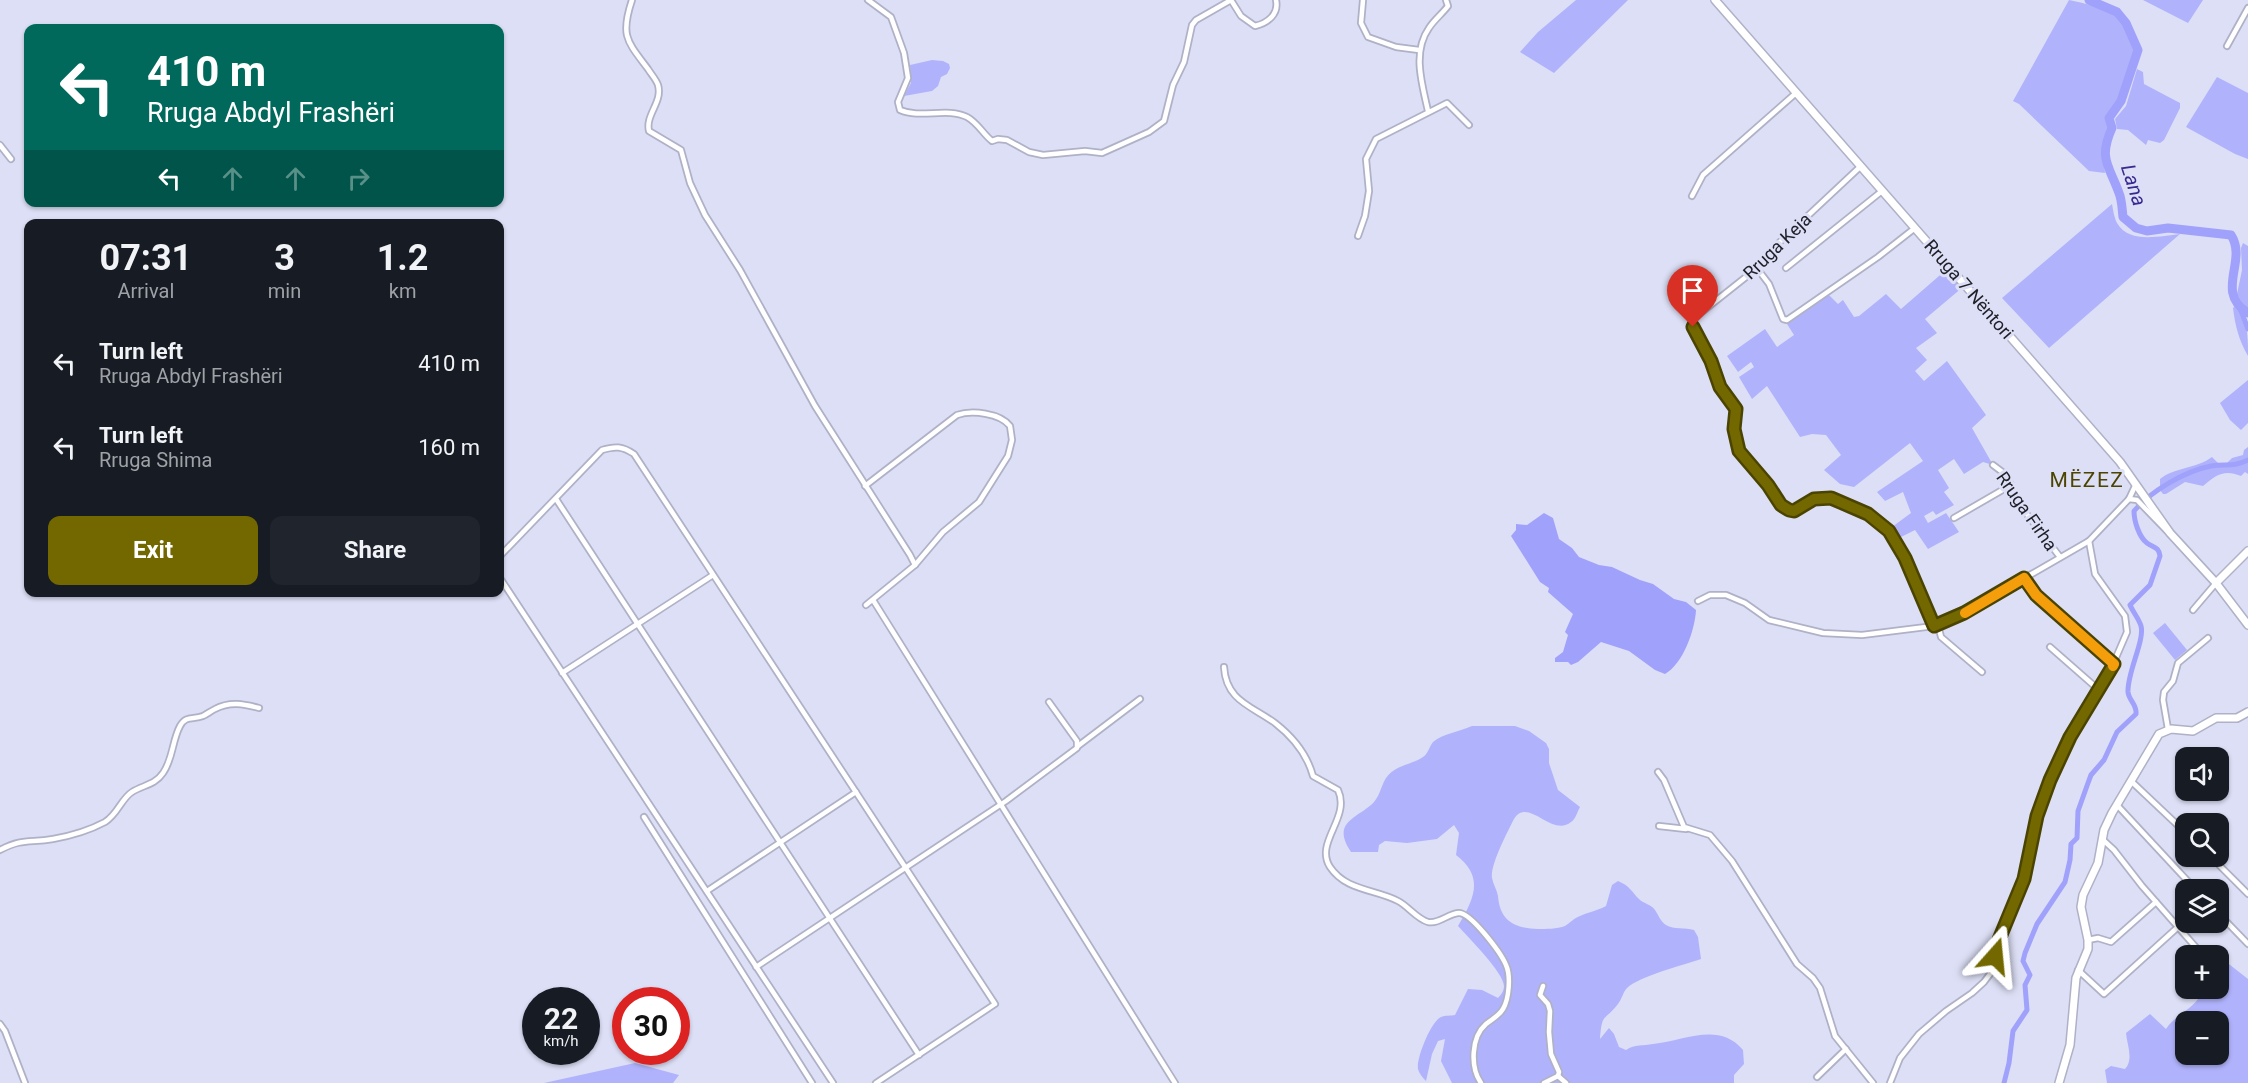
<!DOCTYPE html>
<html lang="en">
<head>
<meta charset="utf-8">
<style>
  body { margin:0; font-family:Roboto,sans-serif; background:#20242c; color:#f1f3f6; height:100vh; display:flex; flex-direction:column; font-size:22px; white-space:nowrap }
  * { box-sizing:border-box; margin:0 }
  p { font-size:20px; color:#9ea1a6 }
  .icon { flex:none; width:33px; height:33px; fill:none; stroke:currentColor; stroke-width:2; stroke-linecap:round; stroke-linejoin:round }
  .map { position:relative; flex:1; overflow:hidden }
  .details { position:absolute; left:24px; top:219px; width:480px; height:378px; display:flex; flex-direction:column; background:#171b24; border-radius:12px; box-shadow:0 2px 4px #0004 }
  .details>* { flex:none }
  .banner { position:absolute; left:24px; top:24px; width:480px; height:183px; border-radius:12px; box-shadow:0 2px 4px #0004; background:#00695c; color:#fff; overflow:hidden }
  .fabs { position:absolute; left:2175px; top:747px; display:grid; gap:12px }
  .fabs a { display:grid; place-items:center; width:54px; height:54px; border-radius:12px; background:#171b24; box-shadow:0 2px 4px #0004; font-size:30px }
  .speed { position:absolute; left:522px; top:987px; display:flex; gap:12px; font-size:30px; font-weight:700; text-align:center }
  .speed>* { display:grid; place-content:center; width:78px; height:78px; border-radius:50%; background:#171b24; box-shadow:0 2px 4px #0004; line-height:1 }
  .speed small { font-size:15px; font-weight:400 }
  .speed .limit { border:9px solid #d22; background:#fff; color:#111 }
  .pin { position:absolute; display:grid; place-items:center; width:51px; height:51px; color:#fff; margin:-62px -26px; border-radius:50% 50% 50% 0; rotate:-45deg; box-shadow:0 0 6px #0007 }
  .pin .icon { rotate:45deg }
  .me { position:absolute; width:66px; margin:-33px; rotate:18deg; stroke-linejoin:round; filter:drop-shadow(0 0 4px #0008) }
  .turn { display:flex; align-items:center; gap:21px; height:126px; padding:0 24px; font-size:27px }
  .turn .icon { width:78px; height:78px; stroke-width:2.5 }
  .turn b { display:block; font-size:42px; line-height:51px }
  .lanes { display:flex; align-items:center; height:57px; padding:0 24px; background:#0003; justify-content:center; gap:30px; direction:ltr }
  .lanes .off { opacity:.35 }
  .eta { display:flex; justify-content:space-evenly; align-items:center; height:102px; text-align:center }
  .eta b { font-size:36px; font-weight:700; line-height:42px }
  .cta { display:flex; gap:12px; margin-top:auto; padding:12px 24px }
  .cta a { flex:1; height:69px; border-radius:12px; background:#736800; color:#fff; font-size:24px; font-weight:700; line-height:69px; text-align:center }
  .cta a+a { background:#20242c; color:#f1f3f6 }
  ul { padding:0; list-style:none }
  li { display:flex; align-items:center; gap:18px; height:84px; padding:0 24px }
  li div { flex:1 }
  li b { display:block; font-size:22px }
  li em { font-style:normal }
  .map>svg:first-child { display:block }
  .green { fill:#b0b3fb; fill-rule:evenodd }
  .water { fill:#a0a1fb }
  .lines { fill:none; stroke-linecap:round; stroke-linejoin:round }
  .canal { stroke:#a0a1fb; stroke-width:5 }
  .river { stroke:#a0a1fb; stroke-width:9 }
  .street-casing { stroke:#afb1c6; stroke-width:8 }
  .secondary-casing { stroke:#afb1c6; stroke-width:10 }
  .street { stroke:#fff; stroke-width:4.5 }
  .secondary { stroke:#fff; stroke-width:7 }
  .route-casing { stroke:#4b4400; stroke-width:15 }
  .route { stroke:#736800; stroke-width:10 }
  .slow { stroke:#f59e0b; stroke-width:10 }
  .labels { text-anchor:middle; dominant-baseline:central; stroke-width:6; stroke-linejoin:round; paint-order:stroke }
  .street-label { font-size:18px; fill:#212129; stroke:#dddff6 }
  .water-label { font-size:20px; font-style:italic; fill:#392a8f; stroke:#dddff6 }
  .quarter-label { font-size:21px; letter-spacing:1.5px; fill:#4c4400; stroke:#dddff6 }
</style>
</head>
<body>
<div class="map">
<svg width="2248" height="1083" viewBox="0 0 2248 1083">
  <rect width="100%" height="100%" fill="#dddff6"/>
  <g class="green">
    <polygon points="1576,0 1628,0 1554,73 1520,52 1538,32"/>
    <path d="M2069,0C2084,3 2101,7 2113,14C2119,17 2123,23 2126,28C2129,34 2134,42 2135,49C2137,67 2117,103 2107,117L2110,127L2103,153L2105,173L2089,171L2019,104L2013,101Z"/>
    <polygon points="2143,0 2203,0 2188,23"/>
    <polygon points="932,60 943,61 949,64 950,68 947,74 941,77 938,86 932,91 904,96 911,83 910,65"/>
    <polygon points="2137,69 2143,72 2144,84 2180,103 2180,108 2164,140 2160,143 2148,140 2146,145 2128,130 2117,129 2115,119 2126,106"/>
    <polygon points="2217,77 2248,93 2248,159 2235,154 2186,127"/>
    <path d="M2112,204C2113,209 2114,217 2117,223C2129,244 2160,236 2180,234L2049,348L2002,298Z"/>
    <polygon points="2243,243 2248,246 2248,309 2242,305 2237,294 2242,270 2241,248"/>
    <polygon points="1947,269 1963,287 1925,319 1937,333 1916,348 1927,360 1915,371 1924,381 1947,361 1986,415 1972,428 1993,465 1983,462 1964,474 1954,459 1938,470 1949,488 1944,492 1954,505 1936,515 1933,511 1924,516 1928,523 1946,513 1959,532 1928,549 1915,530 1901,537 1892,527 1911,513 1903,492 1885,501 1877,492 1923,461 1910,443 1854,487 1840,484 1824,470 1841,455 1826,435 1812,434 1800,437 1767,386 1752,399 1739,377 1754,367 1751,362 1738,372 1727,356 1765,329 1777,347 1794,335 1787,324 1829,295 1838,304 1843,300 1854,317 1859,316 1886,294 1901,309"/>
    <path d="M2235,306C2248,316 2248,339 2248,356C2239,341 2235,325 2233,308Z"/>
    <polygon points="2248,380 2248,423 2241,430 2230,420 2220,403"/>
    <path d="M2248,447V474L2245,472L2241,476C2224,469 2216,475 2203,486L2185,482L2166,494H2163L2160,490V479C2175,467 2196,469 2212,457L2218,463L2226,464L2232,458L2243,455L2244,450Z"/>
    <polygon points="2165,623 2187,650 2175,660 2153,633"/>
    <path d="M1472,726H1515L1529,731L1546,743L1549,749V763L1558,790L1580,807C1577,812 1576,819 1571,822C1552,838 1528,796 1514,819C1508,831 1490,865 1492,878C1493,884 1497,890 1498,896C1500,921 1514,928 1538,929C1546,929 1557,929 1565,926C1570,923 1574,918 1580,916C1588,912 1597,911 1606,906L1612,885L1618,881C1630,886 1631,891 1639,899C1644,904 1651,904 1655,910C1659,916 1660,921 1666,925C1674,930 1685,927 1694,930L1698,937L1701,959C1683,965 1640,976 1627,988C1623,992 1622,999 1618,1004C1604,1022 1602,1012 1600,1039L1609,1028L1614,1034L1619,1047L1626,1050C1635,1044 1643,1046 1653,1044C1684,1041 1719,1021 1743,1050L1744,1064L1734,1075V1083H1452L1441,1061L1445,1039L1438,1041L1432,1054L1426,1081C1423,1078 1419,1073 1418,1069C1416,1059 1431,1021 1441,1017C1445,1015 1451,1016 1455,1015L1468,989L1482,990L1498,998C1501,995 1504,991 1504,986C1504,973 1468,937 1458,926C1474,899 1485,877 1456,855L1459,833L1454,825L1437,839L1407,843L1385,841L1379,845L1378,852H1351C1330,821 1359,818 1374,802C1380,795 1381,786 1386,778C1395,765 1411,765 1423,757C1428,754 1429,747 1433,742C1442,734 1461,731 1472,726Z"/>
    <path d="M2225,961L2248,979V1083H2107L2105,1070L2111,1066L2125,1069C2134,1059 2127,1045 2126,1033L2150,1014L2166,1029C2176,1013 2198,1008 2203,989L2218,988L2219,962ZM2186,1022H2218V1054H2186Z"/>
    <polygon points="635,1063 679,1075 673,1083 544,1083"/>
  </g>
  <path class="water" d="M1544,513L1553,518L1559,539L1572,548L1579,557L1599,565L1612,567L1640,580L1653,584L1674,599L1686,602L1696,610C1695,630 1683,664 1665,674L1655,670L1629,651L1601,642L1578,662L1571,665L1568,662H1555V658L1563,652L1568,635L1565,632L1573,614L1548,592L1549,588L1540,582L1511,536L1516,530V524L1527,525Z"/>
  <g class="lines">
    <g class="canal">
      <polyline points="2240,308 2248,329"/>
      <path d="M2004,1083L2009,1063L2013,1031L2027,1010L2025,985L2030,975L2023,961L2025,953L2037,924L2065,882L2070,860L2071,844L2077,838L2078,811L2088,783L2091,775L2104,760L2117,732L2136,714C2137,704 2129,701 2128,692C2127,673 2145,640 2141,626C2139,619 2133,612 2130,605L2150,585L2160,556C2159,547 2154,548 2147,543C2139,537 2134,521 2134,511C2151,491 2185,471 2211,466C2226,463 2232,468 2248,460"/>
    </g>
    <path class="river" d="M2089,0L2117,12L2126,23L2138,50L2121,101L2109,118L2112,128C2098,159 2109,165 2119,193C2122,200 2122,209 2123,217L2136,228L2147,231L2168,228L2231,235C2248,261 2214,292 2248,313"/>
    <g class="street-casing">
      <g id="street">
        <path d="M632,0C620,36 627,41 648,69C651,74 656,79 658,85C663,102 645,115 649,131L681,150L690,183L705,215L740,270L815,406L910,555L915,565"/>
        <path d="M868,0L891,17L904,53L908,78L898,102L900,110C921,119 947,107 967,117C978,123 983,134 992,141L998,139L1007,140L1029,152L1043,155L1085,151L1102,153L1149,132L1164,121L1173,85L1184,62L1192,25L1196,20L1231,0L1241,16L1255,26C1268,23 1279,14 1276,0"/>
        <polyline points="1363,0 1361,23 1368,37 1396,47 1419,50"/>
        <polyline points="2227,46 2248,8"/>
        <path d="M1428,111C1422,84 1412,52 1429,28C1434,20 1442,14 1448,6L1446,0"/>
        <polyline points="0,145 11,159"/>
        <polyline points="1861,166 1766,255 1751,273 1693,319 1691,322 1699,341 1711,361 1720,387 1736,409 1734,429 1739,451 1768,485 1781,505 1794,511 1814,499 1831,498 1854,507 1884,525 1899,545 1934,626"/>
        <polyline points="1692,196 1703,175 1796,93"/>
        <polyline points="1358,236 1365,216 1369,191 1366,159 1376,139 1447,103 1469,125"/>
        <polyline points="1756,267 1769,284 1783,319 1787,320 1878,257 1915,228"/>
        <polyline points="1786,268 1882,191"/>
        <polyline points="1993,465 2005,474 2026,513 2060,557"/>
        <path d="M865,486L957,415C972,410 1000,413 1010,426L1012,440L1008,456L979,502L943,532L915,565L866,605"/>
        <polyline points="556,499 919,1055"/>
        <polyline points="2129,499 2137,500 2167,531"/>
        <polyline points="1954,518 2011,485"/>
        <path d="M500,556L602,450C615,446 622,446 634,454L995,1004L876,1083"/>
        <polyline points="500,578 833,1083"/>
        <polyline points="2024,578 2035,595 2114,664"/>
        <polyline points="873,600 1175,1083"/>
        <polyline points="1698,601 1710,595 1726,595 1745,603 1769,620 1823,633 1862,635 1934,626 1964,613 2089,541 2129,499 2136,484"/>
        <polyline points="2193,610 2216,583"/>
        <polyline points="1938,625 1941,637 1982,672"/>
        <polyline points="2050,647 2099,690"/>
        <path d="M1224,667C1226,701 1252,706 1275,723C1293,737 1307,754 1313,776L1338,790C1351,818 1314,842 1330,867C1346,891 1375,889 1398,901C1408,906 1417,919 1428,922C1439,924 1448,914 1458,913C1470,911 1501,953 1506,965C1511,976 1509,999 1503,1009C1499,1016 1492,1019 1486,1024C1471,1037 1470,1067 1481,1083"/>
        <polyline points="562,673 713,575"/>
        <polyline points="2168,729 2163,700 2164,692 2173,681 2178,663 2208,638"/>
        <polyline points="1078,746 1140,699"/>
        <polyline points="1658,772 1664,780 1684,827 1710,835 1732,861 1797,964 1813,978 1820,988 1835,1036 1873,1083"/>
        <polyline points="2131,781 2186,833"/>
        <polyline points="2117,805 2196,890"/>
        <polyline points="644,817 812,1083"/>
        <polyline points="1659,826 1686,829"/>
        <polyline points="2102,839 2114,850 2142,886 2200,952"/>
        <path d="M0,850C23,838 29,843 53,839C70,836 90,830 105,822C118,814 121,799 132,792C143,785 155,785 163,773C173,759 172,741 180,726C186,715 193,720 203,716C207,714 211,711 215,709C230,701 244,704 259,708"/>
        <polyline points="2210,856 2248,894"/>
        <polyline points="707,891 856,792"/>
        <polyline points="2218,913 2248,944"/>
        <polyline points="2088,940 2098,938 2111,942 2156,902"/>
        <polyline points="756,967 1006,801 1077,748 1077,741 1049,702"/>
        <polyline points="2078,970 2104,994 2178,927"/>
        <polyline points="1543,986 1540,995 1548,1004 1550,1011 1549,1032 1551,1054 1559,1072 1558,1076"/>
        <polyline points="0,1024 5,1031 25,1083"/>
        <polyline points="1817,1077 1846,1049"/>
        <polyline points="1544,1083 1558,1076 1566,1083"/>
        <polyline points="1890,1083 1900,1058 1919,1034 1946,1011 1972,993 1984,982 1990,974 1998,942 2024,879 2037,816 2050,780 2071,737 2108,676 2127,632 2125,616 2095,574 2089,541"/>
      </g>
    </g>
    <g class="secondary-casing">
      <g id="secondary">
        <polyline points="1715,0 2120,462 2170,533 2216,583 2248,625"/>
        <polyline points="2216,583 2248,551"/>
        <polyline points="2059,1083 2070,1045 2076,978 2088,949 2088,940 2081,907 2083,895 2098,863 2104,830 2112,813 2159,734 2171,729 2193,731 2216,718 2237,718 2248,712"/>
      </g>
    </g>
    <use href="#street" class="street"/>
    <use href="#secondary" class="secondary"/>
  </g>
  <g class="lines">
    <g class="route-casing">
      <polyline id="route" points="1693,327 1711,361 1720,387 1736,409 1734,429 1739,451 1768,485 1781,505 1789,510 1794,511 1814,499 1831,498 1868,514 1889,531 1905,558 1934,626 1964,613 2024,578 2036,595 2114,664 2070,737 2050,780 2037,816 2024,879 1998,942 1995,956"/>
    </g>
    <use href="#route" class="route"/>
    <polyline class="slow" points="1965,613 2024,578 2036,595 2114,664 2113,666"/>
  </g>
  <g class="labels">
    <g class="street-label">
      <text transform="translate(1777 246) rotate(-44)">Rruga Keja</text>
      <text transform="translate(1969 289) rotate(49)">Rruga 7 Nëntori</text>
      <text transform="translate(2027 511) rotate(55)">Rruga Firha</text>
    </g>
    <g class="water-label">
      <text transform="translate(2134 185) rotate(72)">Lana</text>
    </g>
    <g class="quarter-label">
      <text x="2087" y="480">MËZEZ</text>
    </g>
  </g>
</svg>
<div class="fabs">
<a><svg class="icon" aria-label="sound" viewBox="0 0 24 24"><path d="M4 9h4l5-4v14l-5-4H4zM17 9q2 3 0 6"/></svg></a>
<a><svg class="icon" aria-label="search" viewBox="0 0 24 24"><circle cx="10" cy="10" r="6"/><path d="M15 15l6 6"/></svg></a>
<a><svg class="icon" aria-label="layers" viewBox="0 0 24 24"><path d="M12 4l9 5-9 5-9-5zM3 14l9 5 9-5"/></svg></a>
<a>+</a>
<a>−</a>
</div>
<div class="speed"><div>22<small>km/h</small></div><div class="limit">30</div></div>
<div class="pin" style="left:1693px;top:327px;background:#d93025"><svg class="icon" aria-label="arrive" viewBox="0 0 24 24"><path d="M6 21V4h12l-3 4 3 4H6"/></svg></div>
<svg class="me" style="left:1995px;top:956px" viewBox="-20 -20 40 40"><path d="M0-17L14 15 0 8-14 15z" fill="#736800" stroke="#fff" stroke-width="4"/></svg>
<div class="banner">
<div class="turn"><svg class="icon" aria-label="left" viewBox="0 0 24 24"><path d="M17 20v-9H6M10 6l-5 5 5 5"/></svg><div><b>410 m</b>Rruga Abdyl Frashëri</div></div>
<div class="lanes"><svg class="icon" aria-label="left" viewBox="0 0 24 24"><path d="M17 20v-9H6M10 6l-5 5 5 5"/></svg><svg class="icon off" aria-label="ahead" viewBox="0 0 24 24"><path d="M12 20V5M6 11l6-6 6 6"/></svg><svg class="icon off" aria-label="ahead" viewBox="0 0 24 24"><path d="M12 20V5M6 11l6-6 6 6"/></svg><svg class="icon off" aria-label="right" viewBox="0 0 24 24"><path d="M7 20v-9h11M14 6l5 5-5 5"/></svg></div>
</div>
<section class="details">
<div class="eta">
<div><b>07:31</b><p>Arrival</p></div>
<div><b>3</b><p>min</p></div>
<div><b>1.2</b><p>km</p></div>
</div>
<ul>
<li><svg class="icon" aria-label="left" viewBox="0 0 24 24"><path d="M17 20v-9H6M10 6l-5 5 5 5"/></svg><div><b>Turn left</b><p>Rruga Abdyl Frashëri</p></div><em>410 m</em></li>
<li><svg class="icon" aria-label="left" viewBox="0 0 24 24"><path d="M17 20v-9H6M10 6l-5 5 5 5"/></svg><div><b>Turn left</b><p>Rruga Shima</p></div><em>160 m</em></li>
</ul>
<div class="cta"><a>Exit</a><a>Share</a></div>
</section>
</div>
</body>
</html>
